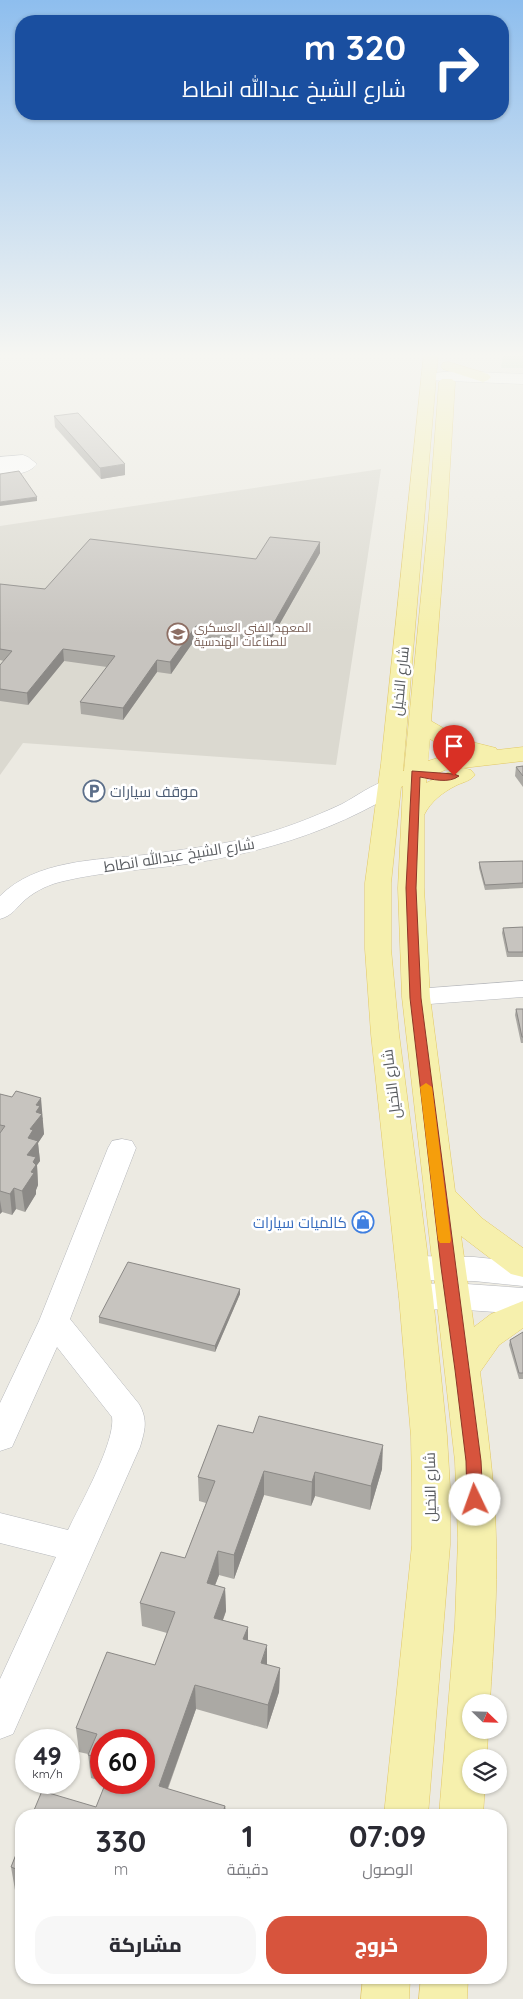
<!DOCTYPE html>
<html lang="ar">
<head>
<meta charset="utf-8">
<style>
  body { margin:0; font-family:Quicksand,Cairo,sans-serif; background:#f7f7f7; color:#2b2b33; direction:rtl; height:100vh; display:flex; flex-direction:column; font-size:19px; white-space:nowrap }
  * { box-sizing:border-box; margin:0 }
  p { font-size:16px; color:#7c7c81 }
  .icon { flex:none; width:28px; height:28px; fill:none; stroke:currentColor; stroke-width:2; stroke-linecap:round; stroke-linejoin:round }
  .map { position:relative; flex:1; overflow:hidden; direction:ltr }
  .panel { position:absolute; left:15px; top:1809px; width:492px; height:175px; display:flex; flex-direction:column; background:#fff; border-radius:20px; box-shadow:0 1px 4px #0004; direction:rtl }
  .panel>* { flex:none }
  .banner { position:absolute; left:15px; top:15px; width:494px; height:105px; border-radius:20px; box-shadow:0 1px 4px #0004; direction:rtl; background:#1a4fa0; color:#fff; overflow:hidden }
  .needle { width:32px; rotate:113deg }
  .buttons { position:absolute; left:462px; top:1694px; display:grid; gap:10px }
  .buttons a { display:grid; place-items:center; width:45px; height:45px; border-radius:50%; background:#fff; box-shadow:0 1px 4px #0004; font-size:25px }
  .speed { position:absolute; left:15px; top:1729px; display:flex; gap:10px; font-size:25px; font-weight:700; text-align:center }
  .speed>* { display:grid; place-content:center; width:65px; height:65px; border-radius:50%; background:#fff; box-shadow:0 1px 4px #0004; line-height:1 }
  .speed small { font-size:12px; font-weight:400 }
  .speed .limit { border:8px solid #d22; background:#fff; color:#111 }
  .pin { position:absolute; display:grid; place-items:center; width:42px; height:42px; color:#fff; margin:-51px -21px; border-radius:50% 50% 50% 0; rotate:-45deg; box-shadow:0 0 5px #0007 }
  .pin .icon { rotate:45deg }
  .me { position:absolute; width:55px; margin:-28px; rotate:357deg; stroke-linejoin:round; filter:drop-shadow(0 0 4px #0008) }
  .turn { display:flex; align-items:center; gap:18px; height:105px; padding:0 20px; font-size:22px }
  .turn .icon { width:65px; height:65px; stroke-width:2.5 }
  .turn b { display:block; font-size:35px; line-height:42px }
  .eta { display:flex; justify-content:space-evenly; align-items:center; height:85px; text-align:center }
  .eta b { font-size:30px; font-weight:800; line-height:35px }
  .cta { display:flex; gap:10px; margin-top:auto; padding:10px 20px }
  .cta a { flex:1; height:58px; border-radius:20px; background:#d7543d; color:#fff; font-size:20px; font-weight:800; line-height:58px; text-align:center }
  .cta a+a { background:#f7f7f7; color:#2b2b33 }
  .map>svg:first-child { display:block }
  .education { fill:#dbd9d0 }
  .green { fill:#c1e1c3 }
  .lines { fill:none; stroke-linecap:round; stroke-linejoin:round }
  .minor-casing { stroke:#b5b7bb; stroke-width:1 }
  .secondary-casing { stroke:#b6b8bd; stroke-width:1 }
  .primary-casing { stroke:#e2c865; stroke-width:1 }
  .minor { fill:#fff; fill-rule:evenodd }
  .secondary { fill:#fff; fill-rule:evenodd }
  .primary { fill:#f6f0ad; fill-rule:evenodd }
  .wall { fill:#aba9a4 }
  .shaded-wall { fill:#8b8986 }
  .building { fill:#c7c4bf; stroke:#8b8986 }
  .route { fill:#d7543d; stroke:#8c3728 }
  .slow { fill:#f59e0b }
  .labels { text-anchor:middle; dominant-baseline:central; stroke-width:5; stroke-linejoin:round; paint-order:stroke }
  .far-education-label { font-size:12px; fill:#785e54; stroke:#fff; text-anchor:start }
  .street-label { font-size:15px; fill:#5a5d61; stroke:#fff }
  .service-label { font-size:15px; fill:#4e5e75; stroke:#fff; text-anchor:start }
  .shop-label { font-size:15px; fill:#366cbe; stroke:#fff; text-anchor:end }
</style>
</head>
<body>
<div class="map">
<svg width="523" height="1999" viewBox="0 0 523 1999">
  <rect width="100%" height="100%" fill="#eceae2"/>
  <polygon class="education" points="381,469 336,765 23,743 0,775 0,526"/>
  <polygon class="green" points="503,354 523,354 523,368 501,368"/>
  <g class="lines">
    <g class="minor-casing">
      <g id="minor">
        <path d="M23,455L28,457L37,464C28,475 13,474 0,476V457Z"/>
        <polygon points="523,981 523,997 416,1005 407,1002 404,997 407,992 416,989"/>
        <path d="M122,1139L132,1141L136,1148L70,1319L139,1404C148,1420 145,1430 140,1447L13,1734L0,1739V1679L56,1557L0,1543V1513L68,1530C80,1505 116,1441 112,1417L57,1347L12,1447L0,1451V1403L39,1321L108,1148L112,1141Z"/>
      </g>
    </g>
    <g class="secondary-casing">
      <g id="secondary">
        <polygon points="455,371 523,374 523,384 424,380 421,377 424,374"/>
        <path d="M389,780L397,782L401,787L397,792C330,833 257,854 180,865C141,870 101,872 64,881C50,884 37,890 26,899C17,907 12,916 0,919V896C36,860 96,860 144,855C179,850 214,846 249,838C281,830 312,818 342,804C357,796 372,784 389,780Z"/>
        <polygon points="413,1256 474,1257 523,1262 523,1286 474,1281 413,1280 401,1277 397,1268 401,1259"/>
        <polygon points="452,1283 523,1288 523,1314 452,1309 416,1310 404,1306 399,1297 404,1288 416,1284"/>
      </g>
    </g>
    <g class="primary-casing">
      <g id="primary">
        <path d="M424,354H438L403,771H404L429,515L439,382L442,379H452L455,382L447,515L431,721L464,740L496,748L497,750L523,747V761L463,768L471,770L475,775C470,781 464,782 457,785C443,792 431,801 424,815V888L430,997L455,1191L483,1219L523,1248V1277L511,1274L461,1236L474,1327L491,1314L523,1301V1328L499,1345L480,1372C487,1427 495,1483 496,1539C498,1593 493,1648 490,1702H471V1730H488L487,1758H471V1785H485L483,1815H439L455,1624L458,1539L455,1461L402,997L398,888L403,786L401,787L391,883V949L399,1034L433,1297L447,1436L450,1487V1545L428,1815H384L412,1545V1487L411,1436L399,1297L371,1034L365,949V883L381,764ZM430,739L448,750L466,754L441,757L428,761ZM463,768L447,773L426,783L427,778L445,770Z"/>
        <polygon points="448,362 488,374 491,377 488,380 483,382 443,369 441,366 443,363"/>
        <polygon points="363,1978 410,1978 409,1999 361,1999"/>
        <polygon points="421,1978 468,1978 467,1999 419,1999"/>
      </g>
    </g>
    <use href="#minor" class="minor"/>
    <use href="#secondary" class="secondary"/>
    <use href="#primary" class="primary"/>
  </g>
  <g class="wall">
    <polygon points="54,416 125,475 101,479 55,427"/>
    <polygon points="320,542 320,553 267,646 196,638 171,674 157,672 123,720 81,714 80,702 107,667 64,661 28,705 0,701 0,665 4,661 0,660 0,584 45,589 256,559"/>
    <polygon points="523,766 523,787 515,776 516,767"/>
    <polygon points="523,861 523,888 485,890 479,868 479,862"/>
    <polygon points="523,927 523,957 507,957 502,933 503,928"/>
    <polygon points="516,1009 523,1009 523,1043 521,1043 515,1015"/>
    <polygon points="0,1094 43,1118 42,1120 44,1134 38,1143 40,1161 37,1165 38,1185 36,1190 36,1194 25,1212 16,1209 12,1215 2,1212 0,1214"/>
    <polygon points="240,1289 240,1294 215,1352 99,1323 99,1317"/>
    <polygon points="523,1332 523,1379 519,1379 509,1345 510,1340"/>
    <polygon points="218,1425 382,1469 370,1510 315,1496 311,1506 264,1495 234,1579 219,1575 215,1585 225,1588 226,1611 223,1620 248,1627 248,1640 267,1665 280,1668 279,1692 267,1729 196,1709 168,1789 225,1806 226,1815 32,1815 96,1807 144,1782 101,1740 101,1781 91,1778 88,1754 79,1752 76,1728 155,1665 167,1633 142,1626 140,1603 185,1558 206,1503 199,1501 198,1477"/>
    <polygon points="21,1842 21,1892 15,1890 11,1867"/>
  </g>
  <g class="shaded-wall">
    <polygon points="125,464 125,475 101,479 100,468"/>
    <polygon points="37,497 37,501 0,506 0,502"/>
    <polygon points="320,542 320,553 267,646 267,635"/>
    <polygon points="196,626 196,638 171,674 170,662"/>
    <polygon points="63,649 64,661 28,705 27,693"/>
    <polygon points="157,660 157,672 123,720 123,708"/>
    <polygon points="41,1098 44,1134 38,1143 40,1161 37,1165 38,1185 36,1190 36,1194 25,1212 22,1191 27,1155 28,1138 36,1112 36,1105"/>
    <polygon points="14,1188 16,1209 12,1215 10,1194"/>
    <polygon points="0,1200 2,1212 0,1214"/>
    <polygon points="240,1289 240,1294 215,1352 215,1346"/>
    <polygon points="383,1445 382,1469 370,1510 371,1486"/>
    <polygon points="264,1471 264,1495 234,1579 234,1555"/>
    <polygon points="315,1472 315,1496 311,1506 312,1482"/>
    <polygon points="218,1551 219,1575 207,1606 207,1583"/>
    <polygon points="225,1588 226,1611 215,1642 214,1618"/>
    <polygon points="248,1627 248,1651 243,1639"/>
    <polygon points="267,1645 267,1669 261,1663"/>
    <polygon points="280,1668 279,1692 267,1729 268,1705"/>
    <polygon points="195,1685 196,1709 160,1809 159,1786"/>
    <polygon points="225,1806 226,1815 222,1815"/>
  </g>
  <g class="building">
    <polygon points="78,413 125,464 100,468 54,416"/>
    <polygon points="19,471 37,497 0,502 0,474"/>
    <polygon points="270,537 320,542 267,635 196,626 170,662 157,660 123,708 80,702 115,656 63,649 27,693 0,689 0,665 12,651 0,649 0,584 45,589 90,539 256,559"/>
    <polygon points="523,766 523,776 516,767"/>
    <polygon points="523,861 523,883 485,885 479,862"/>
    <polygon points="523,927 523,952 508,952 503,928"/>
    <polygon points="516,1009 523,1009 523,1037 522,1037"/>
    <polygon points="16,1091 41,1098 36,1105 40,1106 36,1112 42,1114 30,1129 33,1130 28,1138 38,1141 27,1155 36,1157 33,1162 36,1165 31,1172 34,1173 22,1191 14,1188 10,1194 0,1191 0,1133 5,1126 0,1125 0,1094 12,1097"/>
    <polygon points="128,1262 240,1289 215,1346 99,1317"/>
    <polygon points="523,1332 523,1373 519,1373 510,1340"/>
    <polygon points="259,1416 383,1445 371,1486 315,1472 312,1482 264,1471 234,1555 218,1551 207,1583 225,1588 214,1618 248,1627 243,1639 267,1645 261,1663 280,1668 268,1705 195,1685 159,1786 225,1806 222,1815 32,1815 42,1791 96,1807 106,1782 144,1782 144,1740 101,1740 101,1758 88,1755 97,1734 76,1728 107,1652 155,1665 175,1612 140,1603 161,1552 185,1558 215,1481 198,1477 218,1425 253,1433"/>
    <polygon points="21,1842 21,1871 11,1867"/>
  </g>
  <linearGradient id="sky" x2="0" y2="1"><stop stop-color="#8ebeee"/><stop offset="0.56" stop-color="#f6f6f2"/><stop offset="1" stop-color="#f6f6f2" stop-opacity="0"/></linearGradient>
  <rect width="523" height="634" fill="url(#sky)"/>
  <path class="route" d="M412,771L454,774L459,776C449,784 431,779 420,777L416,888L421,998L481,1461L483,1500L480,1504L475,1506L469,1504L467,1500L466,1461L455,1370L441,1267L410,998L406,888Z"/>
  <polygon class="slow" points="426,1083 432,1087 451,1240 450,1243 440,1243 438,1240 420,1087"/>
  <defs>
    <g id="university-ring" transform="scale(1.125)"><circle r="9.5" fill="#fff" stroke="#8d6e63" stroke-width="1.5"/><path d="M0-5L7-2L0 1L-7-2ZM-4 1L0 2.5L4 1V4Q0 6-4 4Z" fill="#8d6e63"/></g>
    <g id="parking-ring" transform="scale(1.125)"><circle r="9.5" fill="#fff" stroke="#5c6f8a" stroke-width="1.5"/><path d="M-3.5-5.5H1a3.5 3.5 0 0 1 0 7H-1V5.5H-3.5ZM-1-3.4V-.6H.8a1.4 1.4 0 0 0 0-2.8Z" fill="#5c6f8a"/></g>
    <g id="shop-ring" transform="scale(1.125)"><circle r="9.5" fill="#fff" stroke="#3f7fe0" stroke-width="1.5"/><path d="M-5-2.5h2.3a2.7 3.5 0 0 1 5.4 0H5L5.5 6h-11ZM-1.5-2.5h3a1.5 2.3 0 0 0-3 0Z" fill="#3f7fe0"/></g>
  </defs>
  <g fill-rule="evenodd">
    <use href="#university-ring" x="178" y="634"/>
    <use href="#parking-ring" x="94" y="791"/>
    <use href="#shop-ring" x="363" y="1222"/>
  </g>
  <g class="labels">
    <g class="far-education-label">
      <text x="194" y="627">المعهد الفني العسكري<tspan x="194" dy="14">للصناعات الهندسية</tspan></text>
    </g>
    <g class="street-label">
      <text transform="translate(400 681) rotate(-84)">شارع النخيل</text>
      <text transform="translate(179 855) rotate(-9)">شارع الشيخ عبدالله انطاط</text>
      <text transform="translate(391 1084) rotate(-97)">شارع النخيل</text>
      <text transform="translate(430 1487) rotate(-91)">شارع النخيل</text>
    </g>
    <g class="service-label">
      <text x="110" y="791">موقف سيارات</text>
    </g>
    <g class="shop-label">
      <text x="347" y="1222">كالميات سيارات</text>
    </g>
  </g>
</svg>
<div class="buttons">
<a><svg class="needle" viewBox="-14 -14 28 28"><path d="M0-13l5 13h-10z" fill="#e53935"/><path d="M0 13l5-13h-10z" fill="#7c7c81"/></svg></a>
<a><svg class="icon" aria-label="layers" viewBox="0 0 24 24"><path d="M12 4l9 5-9 5-9-5zM3 14l9 5 9-5"/></svg></a>
</div>
<div class="speed"><div>49<small>km/h</small></div><div class="limit">60</div></div>
<div class="pin" style="left:454px;top:776px;background:#d93025"><svg class="icon" aria-label="arrive" viewBox="0 0 24 24"><path d="M6 21V4h12l-3 4 3 4H6"/></svg></div>
<svg class="me" style="left:475px;top:1500px" viewBox="-20 -20 40 40"><circle r="19" fill="#fff"/><path d="M0-13L10 11 0 6-10 11z" fill="#d7543d"/></svg>
<div class="banner">
<div class="turn"><svg class="icon" aria-label="right" viewBox="0 0 24 24"><path d="M7 20v-9h11M14 6l5 5-5 5"/></svg><div><b>320 m</b>شارع الشيخ عبدالله انطاط</div></div>
</div>
<section class="panel">
<div class="eta">
<div><b>07:09</b><p>الوصول</p></div>
<div><b>1</b><p>دقيقة</p></div>
<div><b>330</b><p>m</p></div>
</div>
<div class="cta"><a>خروج</a><a>مشاركة</a></div>
</section>
</div>
</body>
</html>
